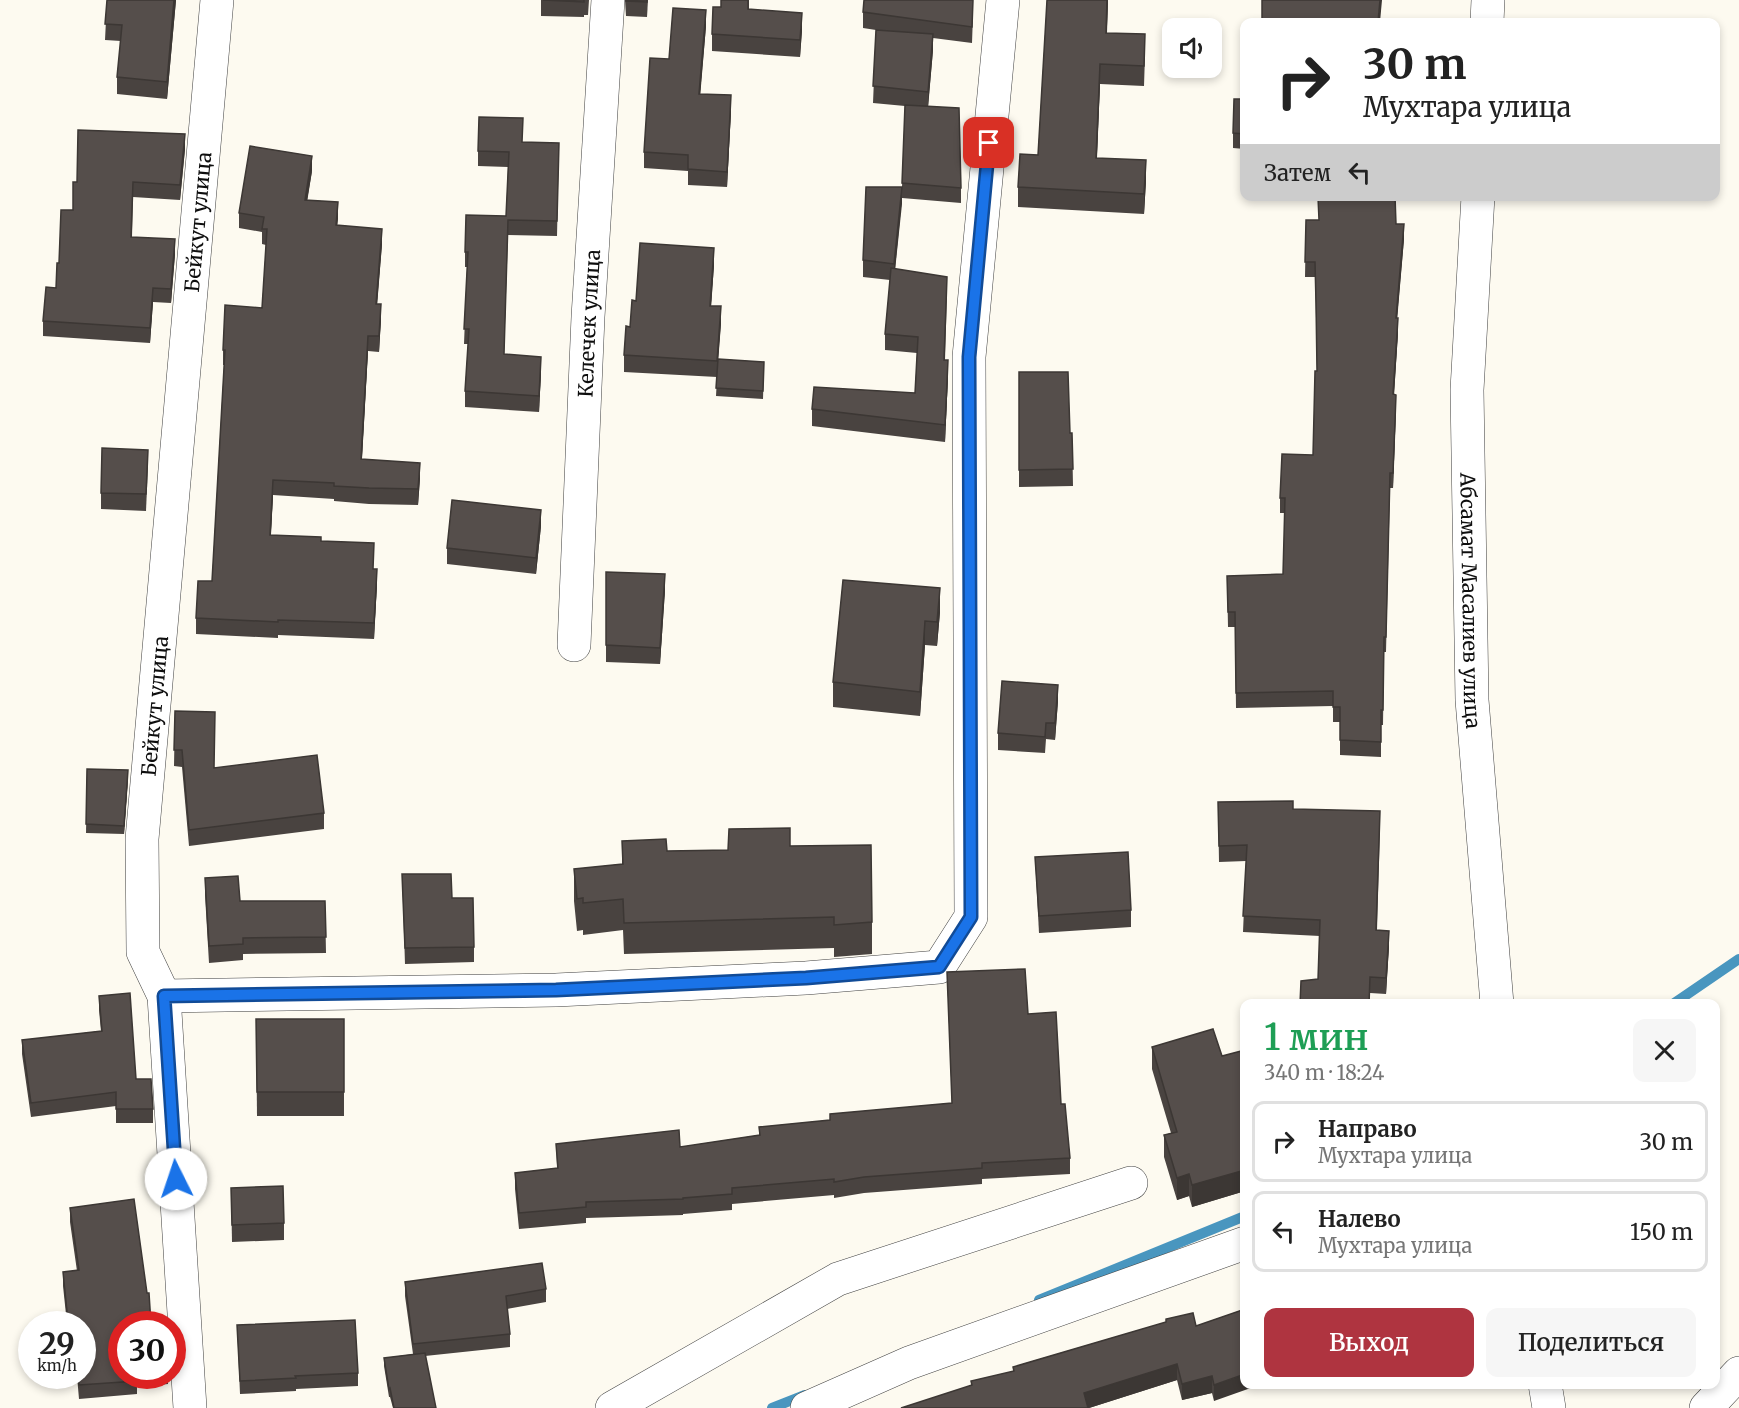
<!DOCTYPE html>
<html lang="ru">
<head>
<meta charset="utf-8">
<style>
  body { margin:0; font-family:Merriweather,serif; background:#f6f6f6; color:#222; height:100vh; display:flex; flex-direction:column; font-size:22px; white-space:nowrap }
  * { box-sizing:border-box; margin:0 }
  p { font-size:20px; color:#767676 }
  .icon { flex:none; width:33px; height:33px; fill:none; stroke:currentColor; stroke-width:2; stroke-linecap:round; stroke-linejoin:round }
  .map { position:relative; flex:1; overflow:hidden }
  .sheet { position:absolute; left:1240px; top:999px; width:480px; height:390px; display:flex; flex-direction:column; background:#fff; border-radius:12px; box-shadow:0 3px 9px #0003 }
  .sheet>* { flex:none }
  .top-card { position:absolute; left:1240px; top:18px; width:480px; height:183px; border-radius:12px; box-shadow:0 3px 9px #0003; background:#fff; color:#222; overflow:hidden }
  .controls { position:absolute; left:1162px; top:18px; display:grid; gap:12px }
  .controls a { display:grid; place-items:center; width:60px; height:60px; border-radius:12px; background:#fff; box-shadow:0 3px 9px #0003; font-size:30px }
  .speed { position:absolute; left:18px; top:1311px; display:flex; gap:12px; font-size:30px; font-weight:700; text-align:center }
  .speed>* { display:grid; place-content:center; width:78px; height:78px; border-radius:50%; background:#fff; box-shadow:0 3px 9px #0003; line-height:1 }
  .speed small { font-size:15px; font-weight:400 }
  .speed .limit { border:9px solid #d22; background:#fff; color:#111 }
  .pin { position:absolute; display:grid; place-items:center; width:51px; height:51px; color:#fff; margin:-26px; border-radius:12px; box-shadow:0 3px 9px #0006 }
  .me { position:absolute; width:66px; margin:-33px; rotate:356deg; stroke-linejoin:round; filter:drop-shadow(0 0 4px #0008) }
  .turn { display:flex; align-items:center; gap:21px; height:126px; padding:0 24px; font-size:27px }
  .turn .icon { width:78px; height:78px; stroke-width:2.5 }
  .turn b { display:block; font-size:42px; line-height:51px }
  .then { display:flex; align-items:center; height:57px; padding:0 24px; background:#0003; gap:12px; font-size:22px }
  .round { display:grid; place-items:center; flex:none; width:63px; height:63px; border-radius:12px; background:#f6f6f6 }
  .headline { display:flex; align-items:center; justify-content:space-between; height:102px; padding:0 24px }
  h1 { font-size:36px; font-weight:600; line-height:45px; color:#1e9e55 }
  .primary-button { display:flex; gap:12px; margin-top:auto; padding:12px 24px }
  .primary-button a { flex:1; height:69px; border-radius:12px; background:#af3440; color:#fff; font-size:24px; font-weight:600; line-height:69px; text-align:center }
  .primary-button a+a { background:#f6f6f6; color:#222 }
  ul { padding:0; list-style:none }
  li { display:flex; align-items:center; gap:18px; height:81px; margin:0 12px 9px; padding:0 12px; border:3px solid #e0e0e0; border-radius:12px }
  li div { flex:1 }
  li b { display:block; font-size:22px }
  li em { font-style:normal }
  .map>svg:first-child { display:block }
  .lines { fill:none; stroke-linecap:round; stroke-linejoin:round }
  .stream { stroke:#4996bf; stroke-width:10 }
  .minor-casing { stroke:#414141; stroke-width:34 }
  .tertiary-casing { stroke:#414141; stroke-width:34 }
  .minor { stroke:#fff; stroke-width:33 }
  .tertiary { stroke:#fff; stroke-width:33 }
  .wall { fill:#494340 }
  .shaded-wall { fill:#3c3734 }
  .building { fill:#554e4b; stroke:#3c3734; stroke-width:1.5 }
  .route-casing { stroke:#114b97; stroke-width:15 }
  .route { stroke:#1a73e8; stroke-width:10 }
  .labels { text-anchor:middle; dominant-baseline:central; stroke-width:6; stroke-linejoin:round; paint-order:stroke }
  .street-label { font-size:20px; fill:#0e0e0e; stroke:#fff }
</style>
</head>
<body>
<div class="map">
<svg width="1739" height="1408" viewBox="0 0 1739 1408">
  <rect width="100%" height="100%" fill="#fdfaf0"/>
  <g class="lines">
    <g class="stream">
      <polyline points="1673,1004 1739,959"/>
      <polyline points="1039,1300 1245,1216"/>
      <polyline points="772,1408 805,1395"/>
    </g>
    <g class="minor-casing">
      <g id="minor">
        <path id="s1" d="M574,645L588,317L608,0"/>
        <polyline points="164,996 556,990 806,978 939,967 971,917 969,357 1003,0"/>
        <path id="s2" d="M190,1408L164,996L143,952L142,839L217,0"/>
        <polyline points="612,1408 838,1279 1131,1183"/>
        <polyline points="807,1408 909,1363 1245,1243"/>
        <polyline points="1706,1408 1739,1373"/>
      </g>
    </g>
    <g class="tertiary-casing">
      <g id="tertiary">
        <polyline points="1487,22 1488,0"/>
        <path id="s3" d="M1478,196L1467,390L1472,700L1497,1004"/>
        <polyline points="1545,1384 1549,1408"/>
      </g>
    </g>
    <use href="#minor" class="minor"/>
    <use href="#tertiary" class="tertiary"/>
  </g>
  <g class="wall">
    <polygon points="107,0 176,0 167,99 117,94 117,77 121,41 105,40"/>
    <polygon points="541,0 589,0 588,15 584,15 584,17 541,16"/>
    <polygon points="625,0 648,0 647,17 626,16"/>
    <polygon points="721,0 749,0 749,9 802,30 800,57 712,51 712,34 721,7"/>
    <polygon points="1047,0 1108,0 1107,33 1145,55 1144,86 1100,84 1097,158 1146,181 1144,214 1018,207 1018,187 1038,155"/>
    <polygon points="863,12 973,15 972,43 933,38 933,50 928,106 961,188 961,203 902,198 895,269 947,293 945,360 948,377 945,442 812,426 812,409 915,393 917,353 885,350 885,334 890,280 863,277 863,260 902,187 905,106 873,103 876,30 863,28"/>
    <polygon points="706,26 700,94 731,111 727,187 688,185 688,171 644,168 644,152 669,59"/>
    <polygon points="1245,99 1245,149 1233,148 1233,133"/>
    <polygon points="523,142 559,143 557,236 508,235 504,355 541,372 539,412 465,407 465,391 468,344 464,344 467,267 465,267 465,252 506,216 508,167 478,166 478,151"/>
    <polygon points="185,149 180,200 133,197 132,237 175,254 171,303 153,302 150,343 43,336 43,321 56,288 59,263 73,210 77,182"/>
    <polygon points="312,171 307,200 338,218 337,225 382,244 377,304 381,319 379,352 368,351 362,459 420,478 418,505 369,504 334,501 334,499 273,495 271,535 321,541 374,569 377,584 374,639 278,635 278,638 196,634 196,618 212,581 224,365 223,365 223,350 262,308 266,245 262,244 262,232 239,228 239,213"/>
    <polygon points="1342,197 1396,224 1404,239 1397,318 1398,333 1394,395 1396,409 1393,488 1390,488 1386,652 1384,652 1383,725 1381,725 1381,757 1340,755 1340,722 1333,722 1333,706 1236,708 1235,627 1228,627 1227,576 1283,574 1285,513 1280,513 1280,498 1313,455 1317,371 1316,318 1315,277 1305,277 1306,220 1319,220"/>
    <polygon points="714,265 711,306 721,323 718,359 764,362 763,399 716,396 717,377 624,372 624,355 636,301"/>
    <polygon points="1019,372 1070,433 1072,433 1073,486 1019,487"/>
    <polygon points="148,466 146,511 101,509 101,493"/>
    <polygon points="541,526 536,574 447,564 447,548"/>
    <polygon points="606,572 665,590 660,664 606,662"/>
    <polygon points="843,580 940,612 937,646 925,645 920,716 833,707 833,682"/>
    <polygon points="1058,701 1055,740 1046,739 1045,753 998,750 998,733"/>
    <polygon points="175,711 214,768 324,813 324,829 189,846 182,767 174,766"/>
    <polygon points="87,769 128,778 124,834 86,833"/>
    <polygon points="1218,802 1293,809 1380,827 1377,930 1389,946 1386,994 1370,993 1369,1004 1300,1004 1318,979 1320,936 1243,932 1246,861 1219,862"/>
    <polygon points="622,841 667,851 728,850 790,846 872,922 872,954 834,957 834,948 624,954 623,930 583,935 583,930 577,931 574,901 574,869 622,864"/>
    <polygon points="1035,857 1131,910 1131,927 1039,933"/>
    <polygon points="402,874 452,898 474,947 474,962 405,964"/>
    <polygon points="205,878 240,901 325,901 326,953 243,954 243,960 209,963 205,895"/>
    <polygon points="947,972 1028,1014 1061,1104 1070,1158 1070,1174 982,1179 982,1184 864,1193 834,1198 834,1195 732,1204 732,1210 683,1214 683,1215 586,1218 586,1223 519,1229 515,1189 515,1173 557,1168 556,1144 680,1147 759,1135 759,1127 830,1120 830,1114 952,1103"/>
    <polygon points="99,996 136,1079 153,1109 153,1123 116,1123 116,1106 31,1117 22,1054 22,1040 101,1031 99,1010"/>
    <polygon points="256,1019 344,1019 344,1116 257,1116"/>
    <polygon points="1152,1047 1222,1056 1245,1050 1245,1191 1192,1207 1189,1196 1177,1200 1164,1157 1164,1135 1171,1133 1152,1069"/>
    <polygon points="231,1188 284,1223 284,1240 232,1242"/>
    <polygon points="70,1208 122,1376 168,1376 168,1384 137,1387 137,1394 79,1399 77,1376 82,1376 82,1324 67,1324 63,1286 63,1272 77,1271 70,1222"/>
    <polygon points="405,1282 546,1289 546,1302 507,1309 510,1334 510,1347 425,1356 436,1408 393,1408 390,1397 389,1397 384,1366 384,1358 413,1354 405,1296"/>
    <polygon points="1245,1309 1214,1401 1212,1393 1182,1400 1177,1380 1089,1408 901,1408 971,1386 971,1381 1013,1372 1013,1367 1166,1322 1166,1319 1196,1326"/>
    <polygon points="237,1325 358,1373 358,1386 296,1389 296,1391 240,1394"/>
  </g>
  <g class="shaded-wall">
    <polygon points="174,0 176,0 167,99 167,82"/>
    <polygon points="1107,0 1108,0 1106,53 1106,33"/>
    <polygon points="1380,0 1382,0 1380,22 1378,22"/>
    <polygon points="706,10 706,26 699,110 699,94"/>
    <polygon points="802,13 802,30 800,57 800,40"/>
    <polygon points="933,34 933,50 928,108 928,92"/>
    <polygon points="1100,64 1100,84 1096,178 1096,158"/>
    <polygon points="731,95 731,111 727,187 727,172"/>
    <polygon points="185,134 185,149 180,200 180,185"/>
    <polygon points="312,156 312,171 305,215 305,200"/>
    <polygon points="1146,160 1146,181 1144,214 1144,194"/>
    <polygon points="902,187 902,204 894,280 894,264"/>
    <polygon points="338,202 338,218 336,241 336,225"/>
    <polygon points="1404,224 1404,239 1396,333 1396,318"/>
    <polygon points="382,229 382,244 376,319 376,304"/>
    <polygon points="175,239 175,254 171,303 171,289"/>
    <polygon points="714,248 714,265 710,322 710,306"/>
    <polygon points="153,288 153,302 150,343 150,328"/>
    <polygon points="381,304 381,319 379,352 379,336"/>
    <polygon points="721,306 721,323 717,377 717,361"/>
    <polygon points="1398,318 1398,333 1393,409 1393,394"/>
    <polygon points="368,336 368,351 361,475 361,459"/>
    <polygon points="541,357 541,372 539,412 539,396"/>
    <polygon points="948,360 948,377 945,442 945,425"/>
    <polygon points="1396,395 1396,409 1393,488 1393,473"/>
    <polygon points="420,463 420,478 418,505 418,489"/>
    <polygon points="273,480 273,495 270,550 270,535"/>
    <polygon points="541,510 541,526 536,574 536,558"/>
    <polygon points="377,569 377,584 374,639 374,623"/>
    <polygon points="665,574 665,590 660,664 660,648"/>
    <polygon points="940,588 940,612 937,646 937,622"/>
    <polygon points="925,621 925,645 920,716 920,692"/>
    <polygon points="1058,685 1058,701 1055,740 1055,723"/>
    <polygon points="128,770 128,778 124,834 124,826"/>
    <polygon points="1389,931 1389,946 1386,994 1386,978"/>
    <polygon points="1245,1170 1245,1191 1192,1207 1192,1185"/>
    <polygon points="1189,1174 1189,1196 1177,1200 1177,1178"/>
    <polygon points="1177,1364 1177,1380 1089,1408 1084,1408 1084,1393"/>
    <polygon points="1245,1374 1245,1384 1262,1384 1214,1401 1214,1385"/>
    <polygon points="1212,1376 1212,1393 1182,1400 1182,1384"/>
  </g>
  <g class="building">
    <polygon points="107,0 174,0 167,82 117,77 122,25 105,24"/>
    <polygon points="543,0 584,0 584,2"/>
    <polygon points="626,0 647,0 647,2 626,1"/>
    <polygon points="721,0 748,0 748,9 802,13 800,40 712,34 713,7 721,7"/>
    <polygon points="864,0 973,0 972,27 863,12"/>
    <polygon points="1047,0 1107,0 1106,33 1145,34 1144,66 1100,64 1096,158 1146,160 1144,194 1018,187 1020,154 1038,155"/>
    <polygon points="1262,0 1380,0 1378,22 1262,22"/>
    <polygon points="673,8 706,10 699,94 731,95 727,172 688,169 688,155 644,152 650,58 669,59"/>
    <polygon points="876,30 933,34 928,92 873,86"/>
    <polygon points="1234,99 1245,99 1245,134 1233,133"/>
    <polygon points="905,105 959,108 961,188 902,183"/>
    <polygon points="479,117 523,118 522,142 559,143 557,221 508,220 504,354 541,357 539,396 465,391 469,329 464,329 468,252 465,252 466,215 506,216 509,152 478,151"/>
    <polygon points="78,130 185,134 180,185 133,182 131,237 175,239 171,289 153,288 150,328 43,321 46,287 56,288 57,263 59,263 61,210 73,210 73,182 77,182"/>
    <polygon points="250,146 312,156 305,200 338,202 336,225 382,229 376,304 381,304 379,336 368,336 361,459 420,463 418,489 369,488 334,486 334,483 273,480 270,535 321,537 321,541 374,543 373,569 377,569 374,623 278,620 278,622 196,618 198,581 212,581 225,350 223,350 225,305 262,308 267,229 262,229 264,217 239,213"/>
    <polygon points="866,187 902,187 894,264 863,260"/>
    <polygon points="1342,196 1395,196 1396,224 1404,224 1396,318 1398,318 1393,394 1396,395 1393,473 1390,473 1386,637 1384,637 1383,710 1381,710 1381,742 1340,740 1340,707 1333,707 1333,691 1236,693 1235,612 1228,612 1227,576 1283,574 1285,498 1280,498 1282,454 1313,455 1315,371 1317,371 1316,303 1315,262 1305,262 1306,220 1319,220 1318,197 1342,197"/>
    <polygon points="640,243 714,248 710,306 721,306 717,361 624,355 626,326 630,327 632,300 636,301"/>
    <polygon points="891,268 947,277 944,360 948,360 945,425 812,409 814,387 915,393 918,337 885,334"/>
    <polygon points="718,359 764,362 763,391 716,388"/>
    <polygon points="1019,372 1068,372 1070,433 1072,433 1073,469 1019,470"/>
    <polygon points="102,448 148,450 146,494 101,493"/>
    <polygon points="452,500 541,510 536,558 447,548"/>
    <polygon points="606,572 665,574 660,648 606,645"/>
    <polygon points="843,580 940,588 937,622 925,621 920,692 833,682"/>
    <polygon points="1002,681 1058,685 1055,723 1046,723 1045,737 998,733"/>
    <polygon points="175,711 215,712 214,768 317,755 324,813 189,830 182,750 174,750"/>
    <polygon points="87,769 128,770 124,826 86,824"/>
    <polygon points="1293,801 1293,809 1380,811 1376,930 1389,931 1386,978 1370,977 1369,1004 1300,1004 1301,981 1318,979 1320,920 1243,916 1247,845 1219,846 1218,802"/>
    <polygon points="790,828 790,846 871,845 872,922 834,925 834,917 624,923 623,899 583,903 583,898 577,899 574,869 623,864 622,841 666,839 667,851 728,850 729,829"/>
    <polygon points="1128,852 1131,910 1039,916 1035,857"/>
    <polygon points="402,874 451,874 452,898 473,898 474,947 405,948"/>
    <polygon points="238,876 240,901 325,901 326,937 243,938 243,944 209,946 205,878"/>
    <polygon points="1025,969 1028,1014 1056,1012 1061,1104 1065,1104 1070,1158 982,1163 982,1168 864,1177 834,1182 834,1179 732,1188 732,1194 683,1198 683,1199 586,1202 586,1207 519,1213 515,1173 558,1168 556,1144 679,1130 680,1147 760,1135 759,1127 830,1120 830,1114 952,1103 947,972"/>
    <polygon points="130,993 136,1079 151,1079 153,1109 116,1109 116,1092 31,1103 22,1040 102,1031 99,996"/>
    <polygon points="256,1019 344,1019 344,1092 257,1092"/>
    <polygon points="1213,1029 1222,1056 1245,1050 1245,1170 1192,1185 1189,1174 1177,1178 1164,1135 1177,1132 1152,1047"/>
    <polygon points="283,1186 284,1223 232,1225 231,1188"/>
    <polygon points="134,1199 147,1293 149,1293 151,1324 122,1324 122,1376 137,1376 137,1381 79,1385 78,1376 82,1376 82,1324 74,1324 73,1320 68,1321 63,1272 79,1270 70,1208"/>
    <polygon points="542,1263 546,1289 506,1296 510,1334 413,1344 405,1282"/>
    <polygon points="1245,1309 1245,1374 1214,1385 1212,1376 1182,1384 1177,1364 1084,1393 1088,1408 901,1408 972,1385 971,1381 1014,1371 1013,1367 1166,1322 1166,1319 1193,1313 1196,1326"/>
    <polygon points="355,1320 358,1373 295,1376 296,1378 240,1381 237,1325"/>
    <polygon points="425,1353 436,1408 394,1408 390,1388 389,1389 384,1358"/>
  </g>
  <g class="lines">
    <g class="route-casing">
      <polyline id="route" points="176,1179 164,996 556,990 806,978 939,967 971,917 969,357 989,143"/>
    </g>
    <use href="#route" class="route"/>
  </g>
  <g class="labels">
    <g class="street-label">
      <text stroke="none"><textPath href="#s2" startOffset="1194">Бейкут улица</textPath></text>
      <text stroke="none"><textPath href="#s1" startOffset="322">Келечек улица</textPath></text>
      <text stroke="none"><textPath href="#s3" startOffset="405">Абсамат Масалиев улица</textPath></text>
      <text stroke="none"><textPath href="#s2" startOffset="708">Бейкут улица</textPath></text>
    </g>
  </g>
</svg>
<div class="controls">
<a><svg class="icon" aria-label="sound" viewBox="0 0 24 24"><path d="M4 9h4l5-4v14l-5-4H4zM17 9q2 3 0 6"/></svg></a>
</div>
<div class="speed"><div>29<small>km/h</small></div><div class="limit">30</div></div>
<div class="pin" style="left:989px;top:143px;background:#d93025"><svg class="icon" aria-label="arrive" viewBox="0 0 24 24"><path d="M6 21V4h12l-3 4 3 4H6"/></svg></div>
<svg class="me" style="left:176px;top:1179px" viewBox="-20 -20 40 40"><circle r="19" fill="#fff"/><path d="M0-13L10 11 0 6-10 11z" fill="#1a73e8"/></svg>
<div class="top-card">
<div class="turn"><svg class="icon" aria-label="right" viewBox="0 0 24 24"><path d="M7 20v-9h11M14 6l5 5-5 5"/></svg><div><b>30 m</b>Мухтара улица</div></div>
<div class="then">Затем<svg class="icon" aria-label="left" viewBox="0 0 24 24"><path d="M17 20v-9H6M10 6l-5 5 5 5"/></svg></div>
</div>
<section class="sheet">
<div class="headline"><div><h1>1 мин</h1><p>340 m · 18:24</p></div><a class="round"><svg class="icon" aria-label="close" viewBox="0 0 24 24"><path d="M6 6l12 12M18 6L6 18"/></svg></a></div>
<ul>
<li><svg class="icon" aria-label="right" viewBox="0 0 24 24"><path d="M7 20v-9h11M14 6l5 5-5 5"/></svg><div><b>Направо</b><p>Мухтара улица</p></div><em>30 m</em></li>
<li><svg class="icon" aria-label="left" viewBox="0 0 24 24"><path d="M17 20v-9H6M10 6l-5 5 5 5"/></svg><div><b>Налево</b><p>Мухтара улица</p></div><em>150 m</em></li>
</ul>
<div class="primary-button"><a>Выход</a><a>Поделиться</a></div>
</section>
</div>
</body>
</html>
